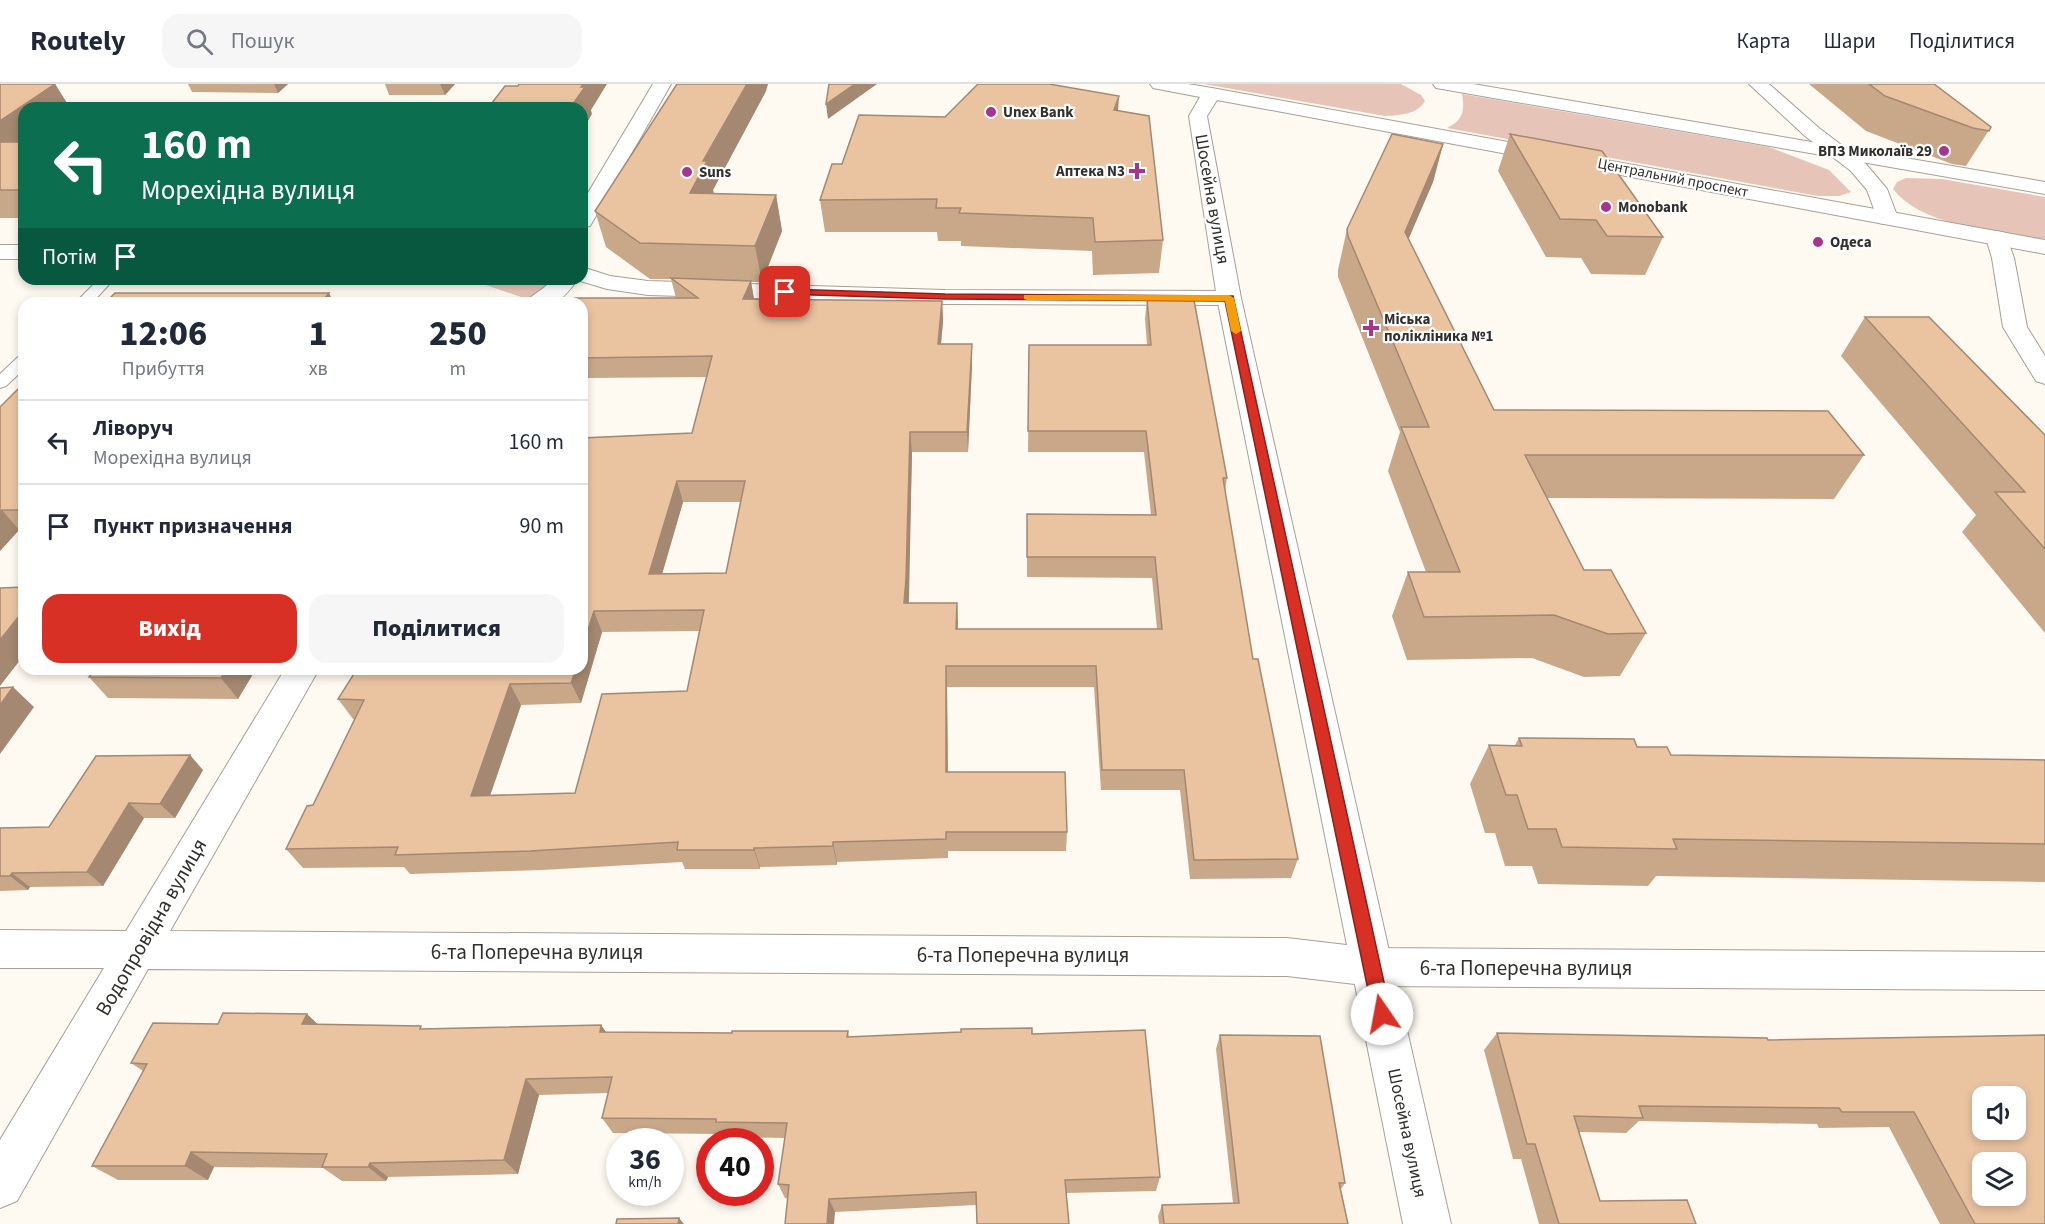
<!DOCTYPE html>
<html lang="uk">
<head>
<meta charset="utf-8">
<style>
  body { margin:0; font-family:"Source Sans 3",sans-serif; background:#f6f6f7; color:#1f2937; height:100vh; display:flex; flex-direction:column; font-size:22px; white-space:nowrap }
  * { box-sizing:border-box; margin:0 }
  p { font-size:20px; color:#747a83 }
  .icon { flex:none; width:33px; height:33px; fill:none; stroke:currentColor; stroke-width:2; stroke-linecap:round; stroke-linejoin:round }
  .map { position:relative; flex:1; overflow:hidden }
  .sheet { position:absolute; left:18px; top:213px; width:570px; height:378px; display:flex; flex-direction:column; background:#fff; border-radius:18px; box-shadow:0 3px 9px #0003 }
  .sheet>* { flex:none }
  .banner { position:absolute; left:18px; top:18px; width:570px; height:183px; border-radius:18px; box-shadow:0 3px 9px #0003; background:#0b6e4f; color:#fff; overflow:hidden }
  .fabs { position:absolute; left:1972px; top:1002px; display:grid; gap:12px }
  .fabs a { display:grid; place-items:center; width:54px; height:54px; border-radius:12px; background:#fff; box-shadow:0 3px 9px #0003; font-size:30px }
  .speed { position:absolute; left:606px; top:1044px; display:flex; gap:12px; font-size:30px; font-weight:700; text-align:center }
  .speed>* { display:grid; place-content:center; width:78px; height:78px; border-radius:50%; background:#fff; box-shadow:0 3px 9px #0003; line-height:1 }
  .speed small { font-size:15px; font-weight:400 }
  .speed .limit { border:9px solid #d22; background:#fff; color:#111 }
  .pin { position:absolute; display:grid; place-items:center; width:51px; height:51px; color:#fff; margin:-26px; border-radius:12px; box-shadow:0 3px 9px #0006 }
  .me { position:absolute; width:66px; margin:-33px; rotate:348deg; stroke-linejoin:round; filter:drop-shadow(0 0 4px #0008) }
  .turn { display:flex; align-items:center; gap:21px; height:126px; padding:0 24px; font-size:27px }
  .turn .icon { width:78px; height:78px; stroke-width:2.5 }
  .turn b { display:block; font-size:42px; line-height:51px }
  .then { display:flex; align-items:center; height:57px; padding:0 24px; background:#0003; gap:12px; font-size:22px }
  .eta { display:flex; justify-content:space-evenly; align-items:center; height:102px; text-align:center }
  .eta b { font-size:36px; font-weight:800; line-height:42px }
  .primary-button { display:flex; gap:12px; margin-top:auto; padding:12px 24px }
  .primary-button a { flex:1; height:69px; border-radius:18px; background:#d93025; color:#fff; font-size:24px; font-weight:800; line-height:69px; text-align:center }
  .primary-button a+a { background:#f6f6f7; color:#1f2937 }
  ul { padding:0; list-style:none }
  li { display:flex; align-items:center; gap:18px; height:84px; padding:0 24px; border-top:2px solid #e0e1e3 }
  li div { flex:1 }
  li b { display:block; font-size:22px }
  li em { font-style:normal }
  header { display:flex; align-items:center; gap:36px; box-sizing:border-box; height:84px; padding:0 30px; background:#fff; border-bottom:2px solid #e0e1e3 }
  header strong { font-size:28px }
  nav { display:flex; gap:33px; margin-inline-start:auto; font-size:21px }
  .search { width:420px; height:54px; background:#f6f6f7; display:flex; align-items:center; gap:15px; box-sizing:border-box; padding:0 21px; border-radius:18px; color:#747a83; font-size:22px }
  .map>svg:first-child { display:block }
  .green { fill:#e7c4b8 }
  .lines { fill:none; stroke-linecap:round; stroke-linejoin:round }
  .lane-casing { stroke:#a6a097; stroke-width:2 }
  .street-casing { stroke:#a6a097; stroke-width:2 }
  .secondary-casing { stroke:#a6a097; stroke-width:2 }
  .lane { fill:#fff; fill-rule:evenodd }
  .street { fill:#fff; fill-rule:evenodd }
  .secondary { fill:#fff; fill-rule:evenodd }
  .wall { fill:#c9a88a; fill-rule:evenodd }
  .shaded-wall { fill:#a48871 }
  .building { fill:#eac3a1; stroke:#a48871; stroke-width:1.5; fill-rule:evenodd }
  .route { fill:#d93025; stroke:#8d1f18; stroke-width:1.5 }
  .slow { fill:#f59e0b }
  .poi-dot { fill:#a7348f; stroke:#fff; stroke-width:2 }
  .labels { text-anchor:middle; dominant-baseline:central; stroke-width:4.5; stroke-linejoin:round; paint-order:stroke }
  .far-poi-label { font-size:15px; font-weight:bold; fill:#32302c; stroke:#fff; text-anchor:start }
  .far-street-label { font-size:15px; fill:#32302c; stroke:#fff }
  .street-label { font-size:18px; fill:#32302c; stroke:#fff }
  .near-street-label { font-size:21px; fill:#32302c; stroke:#fff }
</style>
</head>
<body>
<header>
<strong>Routely</strong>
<div class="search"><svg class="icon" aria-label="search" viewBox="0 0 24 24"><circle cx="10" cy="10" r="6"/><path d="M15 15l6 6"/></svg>Пошук</div>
<nav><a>Карта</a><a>Шари</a><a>Поділитися</a></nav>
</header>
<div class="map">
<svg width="2045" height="1140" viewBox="0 0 2045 1140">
  <rect width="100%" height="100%" fill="#fefaf1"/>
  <g class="green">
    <path d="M1204,0H1401L1421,11L1425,17C1417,31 1399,31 1385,32Z"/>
    <path d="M1462,10L1769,63L1829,86L1851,108L1839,112H1818L1447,44C1463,36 1465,27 1462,10Z"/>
    <path d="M1906,94L1942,95L2045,113V155C2000,147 1923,144 1893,105L1897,98Z"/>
    <polygon points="319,195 557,195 530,216 477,198"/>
  </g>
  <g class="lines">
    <g class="lane-casing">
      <g id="lane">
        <polygon points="99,195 114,195 92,219 75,219"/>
        <polygon points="24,271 24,285 6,302 0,304 0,290 18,273"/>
      </g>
    </g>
    <g class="street-casing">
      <g id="street">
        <polygon points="653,0 671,0 593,137 590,142 582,143 582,119"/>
        <polygon points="1749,0 1769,0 1819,44 1865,79 1887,105 1898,134 1895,139 1887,140 1879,139 1867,106 1851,87 1805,52"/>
        <polygon points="1997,147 2005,149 2014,174 2027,243 2045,272 2045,300 2036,297 2003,243 1992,174 1986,154 1989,149"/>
        <rect x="0" y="161" width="24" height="14"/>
        <path d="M582,183L610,192L648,197L945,206L1229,207L1237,209L1241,214L1237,219L1229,221L945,220L648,211L607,205L577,196C559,222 555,219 525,219C531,211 545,205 553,195H582Z"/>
        <polygon points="285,585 319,585 170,847 1287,854 1372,864 2045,868 2045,906 1372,902 1287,892 148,885 17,1117 0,1124 0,1056 104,884 0,884 0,846 126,847"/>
      </g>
    </g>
    <g class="secondary-casing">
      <g id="secondary">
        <polygon points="1150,0 1188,0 1212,4 2045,156 2045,170 1217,16 1207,32 1241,214 1451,1140 1403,1140 1217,214 1189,32 1200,13 1153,4"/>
        <polygon points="1433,0 1473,0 2045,98 2045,110 1442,5 1436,4"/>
      </g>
    </g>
    <use href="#lane" class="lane"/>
    <use href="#street" class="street"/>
    <use href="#secondary" class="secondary"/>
  </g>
  <g class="wall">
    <polygon points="0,0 55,0 70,24 24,24 24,134 0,134"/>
    <polygon points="188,0 288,0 278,9 192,8"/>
    <polygon points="385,0 455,0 445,11 389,11"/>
    <polygon points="1809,0 1934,0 1991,43 1966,82 1952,80 1866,47"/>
    <path d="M766,7L713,106L714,110L776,111L782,147L762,198H751L754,215L942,217L943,237L941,260L972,281L968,368H912L908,519H957L958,545H1157L1152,494L1027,493V430L1151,431L1144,368H1028L1029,261H1147L1145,235L1147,215L1227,394L1225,407L1253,575L1298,775L1291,794L1190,795L1180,706H1101L1094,603H947L948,688L1067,748L1066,767H948V774L837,778V781L760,783V785H685L682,778L542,786L410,790L404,783L303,784L286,765L313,721L355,635H353L338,615L582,354L692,349L707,293L586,294L582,303V219L676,214L671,195H650L606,163L595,127ZM683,418H741L726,489L662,490ZM700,547L687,607L575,709L490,712L521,621L581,619L602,548Z"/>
    <polygon points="1118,27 1163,156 1159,189 1093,191 1092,167 961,162 961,157 938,157 937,148 825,148 820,116 842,80"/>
    <polygon points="1510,50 1663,153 1645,191 1591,190 1581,174 1546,173 1498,87"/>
    <polygon points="1443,60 1433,98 1408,155 1494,326 1864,371 1834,415 1547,414 1584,486 1646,549 1620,592 1584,593 1532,574 1407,576 1392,532 1408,488 1426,488 1388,387 1400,348 1338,193 1338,186 1347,145"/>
    <polygon points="1865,233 2045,351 2045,549 1962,448 1976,431 1841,272"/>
    <polygon points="24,299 24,446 19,446 0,467 0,323"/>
    <polygon points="256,585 238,615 108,614 89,593"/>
    <polygon points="1519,654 1637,663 1671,671 2045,676 2045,798 1656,792 1648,802 1538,800 1532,782 1505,782 1495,749 1485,749 1470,700 1489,661 1515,661"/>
    <polygon points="203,686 175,734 144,734 103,802 30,803 28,806 0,807 0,744 49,743"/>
    <polygon points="218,940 318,940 424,945 601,941 606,948 732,949 848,947 849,953 1032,950 1160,1093 1156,1107 1066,1109 976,1121 835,1128 785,1114 778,1100 785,1054 724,1053 722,1050 613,1049 602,1034 608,1009 539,1011 518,1090 388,1093 386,1097 342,1097 323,1084 214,1083 208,1096 118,1096 92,1082 143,987 131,979"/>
    <polygon points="1497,949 1768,956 2045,951 2045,1140 1940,1140 1889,1043 1819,1044 1817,1040 1639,1037 1626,1049 1579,1048 1600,1117 1696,1140 1539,1140 1521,1075 1513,1075 1484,966"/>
    <polygon points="1220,951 1345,1099 1341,1105 1348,1140 1159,1140 1158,1132 1162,1121 1233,1119 1216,965"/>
  </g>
  <g class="shaded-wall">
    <polygon points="55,0 70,24 24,24 24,60 0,77 0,37"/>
    <polygon points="274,0 288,0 278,9"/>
    <polygon points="440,0 455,0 445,11"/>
    <polygon points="583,0 607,0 591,26 592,30 582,47 582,24 570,24"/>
    <polygon points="747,0 768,0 766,7 713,106 714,111 690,109 703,77"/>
    <polygon points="855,0 877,0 828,35 826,20"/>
    <polygon points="1119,12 1117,42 1114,26"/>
    <polygon points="1443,60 1433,98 1394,189 1405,148"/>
    <polygon points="776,111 782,147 762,198 755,162"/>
    <polygon points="751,197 754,216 743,215"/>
    <polygon points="329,209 334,219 321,219"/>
    <polygon points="942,217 943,237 939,281 938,260"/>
    <polygon points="972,260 972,281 968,368 967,348"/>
    <polygon points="582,283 586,294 582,303"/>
    <polygon points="910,348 912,368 909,516 906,539 904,519"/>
    <polygon points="677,397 683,418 656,511 649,490"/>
    <polygon points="2,426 19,446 0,467 0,428"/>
    <polygon points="957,519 958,539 957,566 956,545"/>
    <polygon points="24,526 24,571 0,602 0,556"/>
    <polygon points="594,527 602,548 581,619 571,599 576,585 582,585 582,565"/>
    <polygon points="946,582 947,603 948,708 946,688"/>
    <polygon points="226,585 256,585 238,615 221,594"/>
    <polygon points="510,600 521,621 483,732 471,712"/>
    <polygon points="13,603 34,623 0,670 0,621"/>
    <polygon points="190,671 203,686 175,734 160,720"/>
    <polygon points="129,719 144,734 103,802 87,788"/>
    <polygon points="833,758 837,778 837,781 833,762"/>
    <polygon points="754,764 760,783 760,785 754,766"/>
    <polygon points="12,789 30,803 28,806 10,792"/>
    <polygon points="307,930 325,947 302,940"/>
    <polygon points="601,941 612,957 600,948"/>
    <polygon points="526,995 539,1011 518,1090 504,1076"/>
    <polygon points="191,1068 214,1083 208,1096 185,1082"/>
    <polygon points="370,1079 388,1093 386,1097 368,1083"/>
    <polygon points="829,1115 835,1128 834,1140 827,1140"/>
    <polygon points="679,1134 684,1140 678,1140"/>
  </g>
  <g class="building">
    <polygon points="0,0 55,0 0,37"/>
    <polygon points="519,0 583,0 581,3 585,3 570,24 488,24 505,2 518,2"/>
    <polygon points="677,0 747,0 703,77 707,77 690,109 776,111 755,162 640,159 595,127"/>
    <polygon points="829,0 855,0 826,20"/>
    <polygon points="978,0 1049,0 1119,12 1114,26 1149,32 1163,156 1095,158 1093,134 959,129 961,124 936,124 937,115 820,116 832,80 842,80 859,31 945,33"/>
    <polygon points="1869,0 1934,0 1991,43 1989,47 1973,44 1885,12"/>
    <polygon points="1392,50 1443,60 1405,148 1494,326 1828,327 1864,371 1525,371 1584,486 1611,486 1646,549 1608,550 1554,531 1424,533 1408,488 1460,488 1401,343 1429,343 1348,152 1347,145"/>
    <polygon points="1510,50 1602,67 1663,153 1607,152 1596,136 1560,135"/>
    <rect x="0" y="58" width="24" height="48"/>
    <path d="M671,194L751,197L743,215L942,217L938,260H972L967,348H910L906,495L904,519H957L956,545H1162L1155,473H1027V430L1156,431L1146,347H1028L1029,261H1151L1147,215L1194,216L1227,394H1223L1253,575H1258L1298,775L1194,776L1184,686H1102L1096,582H946V688H1065L1067,748H946V755L833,758V762L754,764V766H677L678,758L530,767L395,771L398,763L286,765L307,722L313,721L364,616L338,615L357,585H576L571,599L510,600L471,712L575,709L602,610L687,607L704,526L594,527L582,565V354L692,349L712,272L582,274V219H559L561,214H698ZM677,397H745L726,489L649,490Z"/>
    <polygon points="115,209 329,209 321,219 105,219"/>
    <polygon points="1865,233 1929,233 2045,351 2045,465 1995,408 2025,408"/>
    <polygon points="24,299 24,426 2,426 0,428 0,323"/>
    <polygon points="24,503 24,526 0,556 0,504"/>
    <polygon points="95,585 226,585 221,594 89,593"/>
    <polygon points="13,603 0,621 0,604"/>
    <polygon points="1519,654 1634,655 1637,663 1667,663 1671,671 2045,676 2045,760 1673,755 1677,765 1562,763 1556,745 1528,745 1517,711 1506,711 1489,661 1522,662"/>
    <polygon points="190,671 160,720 129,719 87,788 12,789 10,792 0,792 0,744 49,743 96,672"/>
    <polygon points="223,929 307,930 302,940 421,942 420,945 601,941 600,948 732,949 732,947 848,947 847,953 961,948 961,945 1032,944 1032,950 1145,946 1160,1093 1065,1096 1069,1140 977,1140 976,1108 829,1115 827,1140 785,1140 789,1101 778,1100 787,1039 716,1038 716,1035 602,1034 612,993 526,995 504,1076 370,1079 368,1083 322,1083 327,1070 191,1068 185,1082 92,1082 147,980 131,979 153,939 218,940"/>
    <path d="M1497,949L1767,954L1768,956L2045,951V1140H1975L1914,1028H1842L1839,1024L1639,1022L1643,1034L1574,1032L1600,1117L1687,1116L1696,1140H1559L1535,1060H1527ZM1983,1012H2016V1046H1983ZM1983,1078H2016V1112H1983Z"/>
    <polygon points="1220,951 1320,952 1345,1099 1339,1099 1348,1140 1164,1140 1162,1121 1239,1119"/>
    <polygon points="679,1134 678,1140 616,1140 617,1135"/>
  </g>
  <polygon class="route" points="785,205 945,210 1233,212 1391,930 1388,936 1382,938 1376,936 1373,930 1225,217 945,215 781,210 781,206"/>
  <polygon class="slow" points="1024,211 1229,211 1234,214 1241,247 1236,250 1231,247 1225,217 1027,216 1024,215"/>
  <g class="poi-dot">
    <circle cx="991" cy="28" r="6"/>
    <circle cx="1944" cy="67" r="6"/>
    <path d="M1134 78h6v6h6v6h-6v6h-6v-6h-6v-6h6z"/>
    <circle cx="687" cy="88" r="6"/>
    <circle cx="1606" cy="123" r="6"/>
    <circle cx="1818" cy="158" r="6"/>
    <path d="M1368 235h6v6h6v6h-6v6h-6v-6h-6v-6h6z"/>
  </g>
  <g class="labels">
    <g class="far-poi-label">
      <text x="1003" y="28">Unex Bank</text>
      <text x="1932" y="67" text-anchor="end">ВПЗ Миколаїв 29</text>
      <text x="1125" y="87" text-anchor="end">Аптека N3</text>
      <text x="699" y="88">Suns</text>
      <text x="1618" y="123">Monobank</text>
      <text x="1830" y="158">Одеса</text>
      <text x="1384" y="235">Міська<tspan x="1384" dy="17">полікліника №1</tspan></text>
    </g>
    <g class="far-street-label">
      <text transform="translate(1673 94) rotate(11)">Центральний проспект</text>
    </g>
    <g class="street-label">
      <text transform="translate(1212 115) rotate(80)">Шосейна вулиця</text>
      <text transform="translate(1407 1049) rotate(78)">Шосейна вулиця</text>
    </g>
    <g class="near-street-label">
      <text transform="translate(151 843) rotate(-60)">Водопровідна вулиця</text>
      <text x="537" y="868">6-та Поперечна вулиця</text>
      <text x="1023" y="871">6-та Поперечна вулиця</text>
      <text x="1526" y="884">6-та Поперечна вулиця</text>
    </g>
  </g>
</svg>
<div class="fabs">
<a><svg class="icon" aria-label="sound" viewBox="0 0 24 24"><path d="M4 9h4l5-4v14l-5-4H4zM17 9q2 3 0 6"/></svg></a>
<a><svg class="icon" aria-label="layers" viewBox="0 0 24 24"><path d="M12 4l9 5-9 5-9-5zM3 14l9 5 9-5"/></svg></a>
</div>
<div class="speed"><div>36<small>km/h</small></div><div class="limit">40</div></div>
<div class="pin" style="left:785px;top:208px;background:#d93025"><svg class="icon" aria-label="arrive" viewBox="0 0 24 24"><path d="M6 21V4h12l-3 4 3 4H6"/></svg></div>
<svg class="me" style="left:1382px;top:930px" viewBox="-20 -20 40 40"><circle r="19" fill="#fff"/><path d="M0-13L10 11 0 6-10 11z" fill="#d93025"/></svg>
<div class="banner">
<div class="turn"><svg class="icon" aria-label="left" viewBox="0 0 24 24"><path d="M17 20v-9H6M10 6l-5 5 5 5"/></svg><div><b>160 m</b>Морехідна вулиця</div></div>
<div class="then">Потім<svg class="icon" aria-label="arrive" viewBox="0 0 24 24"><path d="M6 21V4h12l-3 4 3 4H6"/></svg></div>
</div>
<section class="sheet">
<div class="eta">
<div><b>12:06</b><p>Прибуття</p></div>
<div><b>1</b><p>хв</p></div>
<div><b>250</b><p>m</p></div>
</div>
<ul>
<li><svg class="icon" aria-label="left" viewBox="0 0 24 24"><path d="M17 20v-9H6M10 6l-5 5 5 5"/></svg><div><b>Ліворуч</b><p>Морехідна вулиця</p></div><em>160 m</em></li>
<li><svg class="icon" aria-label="arrive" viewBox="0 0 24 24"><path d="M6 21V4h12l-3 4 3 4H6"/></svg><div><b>Пункт призначення</b></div><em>90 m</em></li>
</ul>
<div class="primary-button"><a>Вихід</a><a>Поділитися</a></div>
</section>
</div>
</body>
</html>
